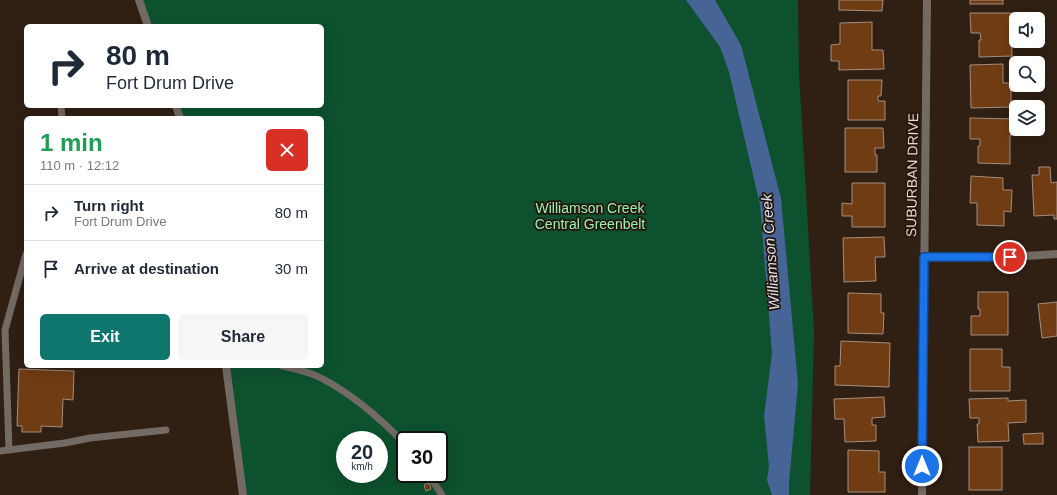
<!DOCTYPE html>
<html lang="en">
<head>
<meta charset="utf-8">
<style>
  body { margin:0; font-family:Arial,sans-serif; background:#f6f6f7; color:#1f2937; height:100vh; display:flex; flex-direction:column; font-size:15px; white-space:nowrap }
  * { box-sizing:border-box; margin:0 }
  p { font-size:13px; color:#747a83 }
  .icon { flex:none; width:22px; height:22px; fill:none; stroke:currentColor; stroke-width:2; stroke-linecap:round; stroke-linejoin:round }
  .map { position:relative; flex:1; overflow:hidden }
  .details { position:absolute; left:24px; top:116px; width:300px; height:252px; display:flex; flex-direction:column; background:#fff; border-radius:6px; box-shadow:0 4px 16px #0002 }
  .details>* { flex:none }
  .hud { position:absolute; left:24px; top:24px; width:300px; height:84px; border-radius:6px; box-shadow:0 4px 16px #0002; background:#fff; color:#1f2937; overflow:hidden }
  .tools { position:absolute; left:1009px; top:12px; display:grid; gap:8px }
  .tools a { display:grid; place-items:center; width:36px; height:36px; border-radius:6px; background:#fff; box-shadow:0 4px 16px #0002; font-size:20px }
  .speed { position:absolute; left:336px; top:431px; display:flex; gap:8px; font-size:20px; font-weight:700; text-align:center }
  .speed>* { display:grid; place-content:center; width:52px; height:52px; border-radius:50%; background:#fff; box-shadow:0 4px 16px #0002; line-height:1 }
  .speed small { font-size:10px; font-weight:400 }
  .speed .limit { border:2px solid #111; border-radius:6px; background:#fff; color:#111 }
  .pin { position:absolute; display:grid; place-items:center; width:34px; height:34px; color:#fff; margin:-17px; border:2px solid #fff; border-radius:50%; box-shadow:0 1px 4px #0007 }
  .me { position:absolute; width:44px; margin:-22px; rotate:0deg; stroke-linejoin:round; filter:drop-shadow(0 0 3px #0008) }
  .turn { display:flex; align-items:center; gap:14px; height:84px; padding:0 16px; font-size:18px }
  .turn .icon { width:52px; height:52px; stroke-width:2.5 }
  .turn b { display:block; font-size:28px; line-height:34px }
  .round { display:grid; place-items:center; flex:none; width:42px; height:42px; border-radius:6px; background:#f6f6f7 }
  .head { display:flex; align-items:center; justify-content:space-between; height:68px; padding:0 16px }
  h1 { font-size:24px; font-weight:800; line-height:30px; color:#1e9e55 }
  .button { display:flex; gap:8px; margin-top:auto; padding:8px 16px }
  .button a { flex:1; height:46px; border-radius:6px; background:#0f766e; color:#fff; font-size:16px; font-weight:800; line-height:46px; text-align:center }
  .button a+a { background:#f6f6f7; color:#1f2937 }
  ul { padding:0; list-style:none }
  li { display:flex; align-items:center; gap:12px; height:56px; padding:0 16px; border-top:1px solid #e0e1e3 }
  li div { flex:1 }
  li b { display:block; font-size:15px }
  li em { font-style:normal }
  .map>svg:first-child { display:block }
  .green { fill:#0d512e; fill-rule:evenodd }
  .water { fill:#476497 }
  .building { fill:#703c14; stroke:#a48e7f }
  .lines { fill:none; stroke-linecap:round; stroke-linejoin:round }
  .lane { stroke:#736a64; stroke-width:7 }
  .street { stroke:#736a64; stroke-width:8 }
  .route-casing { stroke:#114b97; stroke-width:10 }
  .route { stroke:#1a73e8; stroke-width:7 }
  .labels { text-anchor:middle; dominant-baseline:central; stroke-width:3.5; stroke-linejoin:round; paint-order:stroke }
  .street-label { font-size:14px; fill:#e4d8d0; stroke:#26150a }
  .park-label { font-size:14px; fill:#97f2b8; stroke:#26150a }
  .water-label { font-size:15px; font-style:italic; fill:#dae3f3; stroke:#26150a }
</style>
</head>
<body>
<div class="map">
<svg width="1057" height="495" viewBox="0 0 1057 495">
  <rect width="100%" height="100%" fill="#301f13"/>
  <path class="green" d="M139,0H798L799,72L814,331L810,495H243L226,366H322V118H180L176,106H322V26H148ZM345,440H379V474H345ZM405,440H439V474H405Z"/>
  <polygon class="water" points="686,0 715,0 741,45 781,198 798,384 789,483 789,495 772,495 767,480 769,467 764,416 772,353 760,205 729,72 720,47"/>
  <g class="building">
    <polygon points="839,0 883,0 882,11 839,10"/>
    <rect x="970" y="0" width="33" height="4"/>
    <polygon points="970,13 1011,13 1012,56 979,57 979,40 981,40 980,33 971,33"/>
    <polygon points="872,22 872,50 883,50 884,69 839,70 839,61 831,61 831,45 840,44 840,23"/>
    <polygon points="1003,64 1003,83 1011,83 1011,107 971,108 970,65"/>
    <polygon points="848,80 882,80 881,96 878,96 878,101 885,101 885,120 848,120"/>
    <polygon points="970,118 1016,119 1015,135 1010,135 1010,164 978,163 978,146 980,146 980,139 970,139"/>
    <polygon points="845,128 883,128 884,148 875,148 875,155 877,155 877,172 845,172"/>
    <polygon points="1039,167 1050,167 1051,183 1057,182 1057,219 1054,219 1054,215 1034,216 1032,175 1039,175"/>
    <polygon points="971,176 1003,178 1003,190 1012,190 1011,212 1004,211 1004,226 977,225 977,203 970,203"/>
    <polygon points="852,183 885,183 885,227 852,227 852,216 842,216 842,203 852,204"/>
    <polygon points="884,237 885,257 875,257 876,281 844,282 843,238"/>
    <polygon points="978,292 1008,292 1008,335 971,335 971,316 980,316 980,309 978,309"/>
    <polygon points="848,293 881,294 881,313 884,313 883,334 848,333"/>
    <polygon points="1057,302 1057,336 1042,338 1038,304"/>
    <polygon points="841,341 890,343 889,387 835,385 835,366 840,366"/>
    <polygon points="970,349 1002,349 1002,367 1010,367 1010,391 970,391"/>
    <polygon points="19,369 74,371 73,400 63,399 62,427 41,426 41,432 22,432 22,426 17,426"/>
    <polygon points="884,397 885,417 872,418 872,425 876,425 876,441 845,442 844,419 835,419 834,399"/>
    <polygon points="1008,398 1008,401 1026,400 1026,422 1008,423 1009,441 978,442 977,424 979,424 979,418 970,418 969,399"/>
    <polygon points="1043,433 1043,444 1024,444 1023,434"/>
    <rect x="969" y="447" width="33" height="43"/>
    <polygon points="848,450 879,451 879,472 885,472 885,492 848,492"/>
    <polygon points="429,483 431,489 426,491 424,485"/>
  </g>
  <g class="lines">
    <g class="lane">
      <polyline points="61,106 62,118"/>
      <path d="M283,366C295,369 310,372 321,378C352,394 381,419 405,444"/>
      <polyline points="9,450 5,330 26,254"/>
      <polyline points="0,451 65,443 90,438 166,430"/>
      <polyline points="428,474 442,495"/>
    </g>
    <g class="street">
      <polyline points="139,0 148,26"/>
      <polyline points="176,106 180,118"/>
      <polyline points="924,257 1010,257 1057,254"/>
      <polyline points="226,366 243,495"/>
      <polyline points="922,495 927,0"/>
    </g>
  </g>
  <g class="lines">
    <g class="route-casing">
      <polyline id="route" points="922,466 924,257 1010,257"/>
    </g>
    <use href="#route" class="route"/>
  </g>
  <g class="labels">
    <g class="street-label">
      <text transform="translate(912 175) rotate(-89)">SUBURBAN DRIVE</text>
    </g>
    <g class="park-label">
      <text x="590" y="208">Williamson Creek<tspan x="590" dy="16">Central Greenbelt</tspan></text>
    </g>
    <g class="water-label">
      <text transform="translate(770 252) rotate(-94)">Williamson Creek</text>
    </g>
  </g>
</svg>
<div class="tools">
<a><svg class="icon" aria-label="sound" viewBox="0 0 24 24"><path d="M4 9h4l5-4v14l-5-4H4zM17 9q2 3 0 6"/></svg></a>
<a><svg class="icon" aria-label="search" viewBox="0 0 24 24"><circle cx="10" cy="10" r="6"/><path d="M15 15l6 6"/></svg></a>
<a><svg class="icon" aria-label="layers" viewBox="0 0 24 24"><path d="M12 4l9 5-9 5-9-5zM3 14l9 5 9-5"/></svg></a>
</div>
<div class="speed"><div>20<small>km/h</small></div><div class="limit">30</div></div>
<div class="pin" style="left:1010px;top:257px;background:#d93025"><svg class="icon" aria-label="arrive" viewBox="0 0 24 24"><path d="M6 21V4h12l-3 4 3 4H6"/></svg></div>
<svg class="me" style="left:922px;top:466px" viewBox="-20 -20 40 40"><circle r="17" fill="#1a73e8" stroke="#fff" stroke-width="3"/><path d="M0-11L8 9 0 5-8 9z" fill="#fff"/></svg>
<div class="hud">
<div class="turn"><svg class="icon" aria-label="right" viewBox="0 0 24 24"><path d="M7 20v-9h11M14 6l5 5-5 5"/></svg><div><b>80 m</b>Fort Drum Drive</div></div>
</div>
<section class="details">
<div class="head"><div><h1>1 min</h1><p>110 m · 12:12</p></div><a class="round" style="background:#d93025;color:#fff"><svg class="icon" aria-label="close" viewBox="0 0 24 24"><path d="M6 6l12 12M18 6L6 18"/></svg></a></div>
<ul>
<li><svg class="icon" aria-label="right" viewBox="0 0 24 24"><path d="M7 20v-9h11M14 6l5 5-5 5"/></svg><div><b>Turn right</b><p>Fort Drum Drive</p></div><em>80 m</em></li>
<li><svg class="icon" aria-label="arrive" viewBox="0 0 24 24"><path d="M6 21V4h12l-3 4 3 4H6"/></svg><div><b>Arrive at destination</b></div><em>30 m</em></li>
</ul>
<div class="button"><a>Exit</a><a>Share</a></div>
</section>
</div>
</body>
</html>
